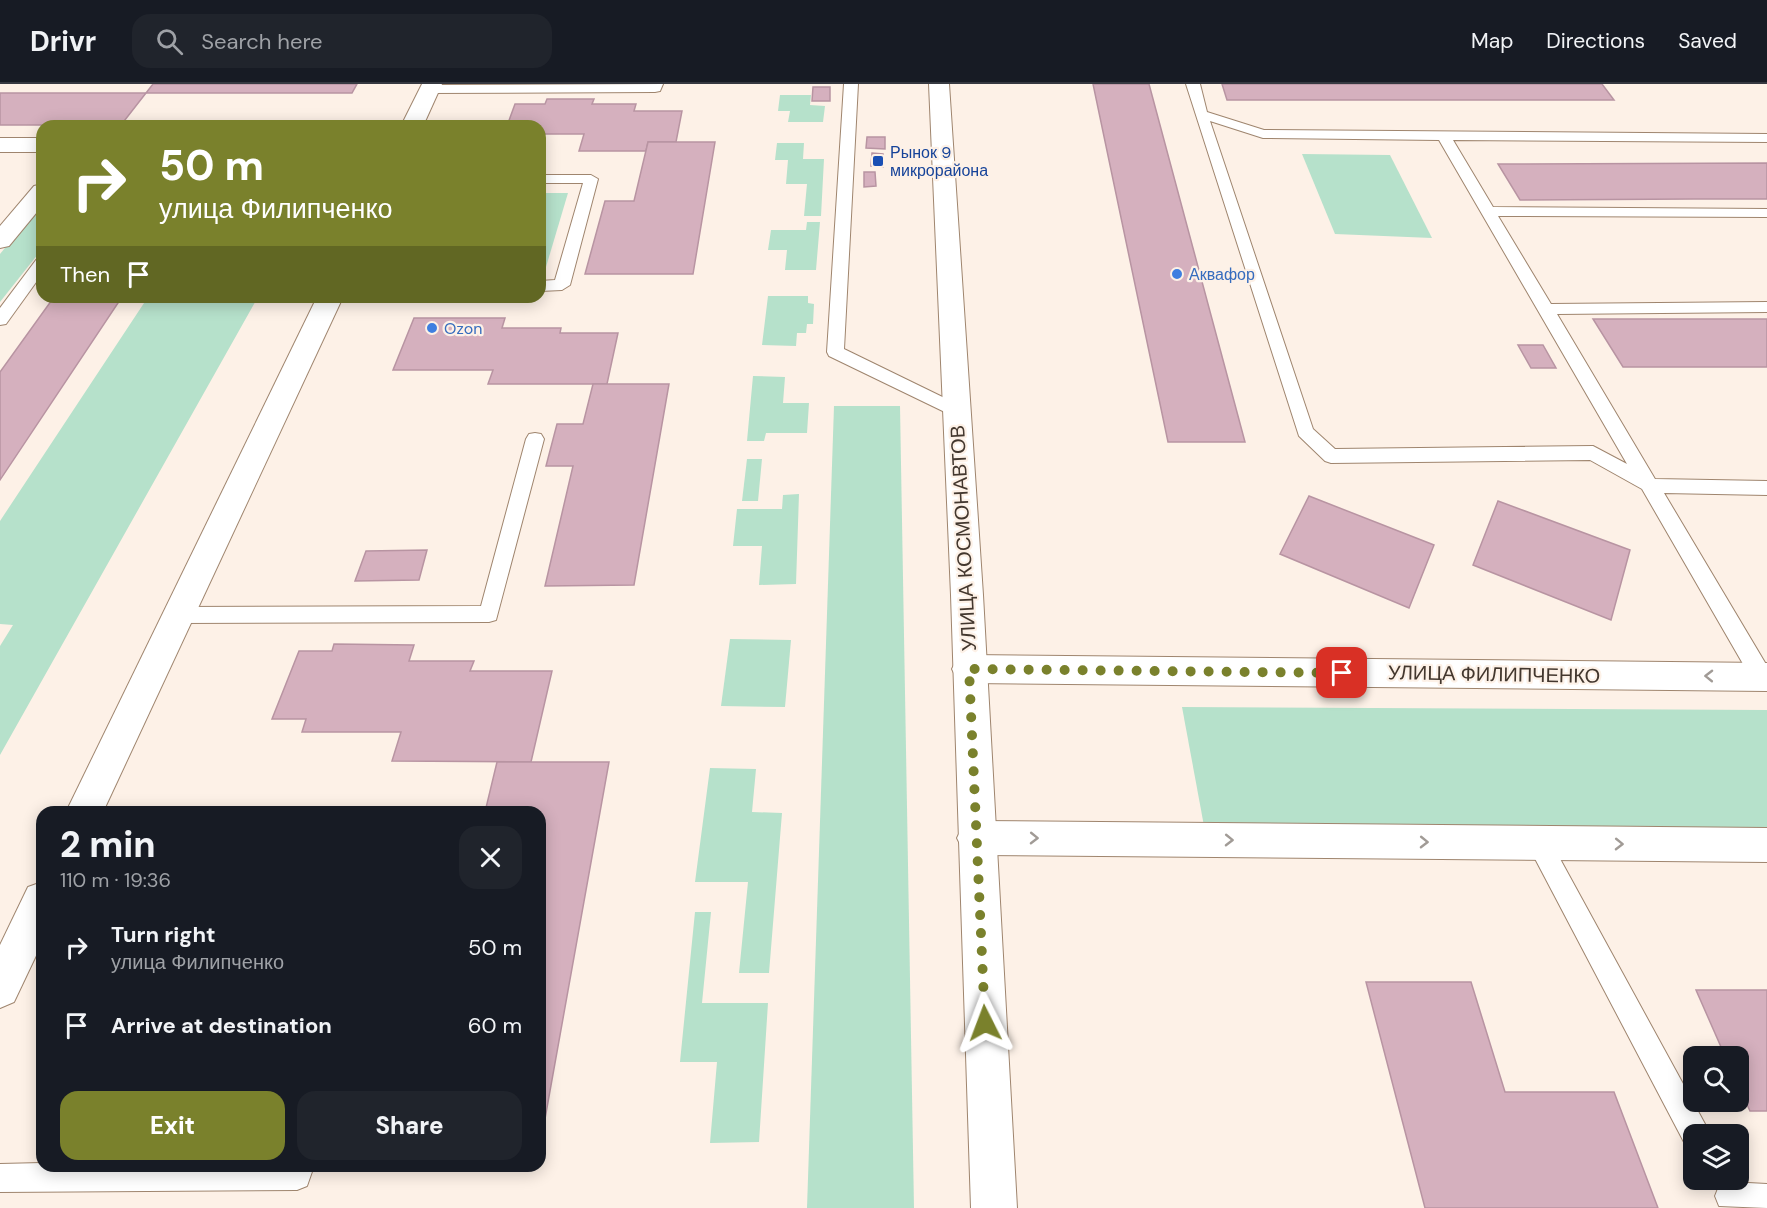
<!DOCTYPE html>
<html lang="en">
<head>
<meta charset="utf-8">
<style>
  body { margin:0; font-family:"DM Sans",sans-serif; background:#20242c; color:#f1f3f6; height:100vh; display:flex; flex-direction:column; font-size:22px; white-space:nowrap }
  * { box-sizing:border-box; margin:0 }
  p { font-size:20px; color:#9ea1a6 }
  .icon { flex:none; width:33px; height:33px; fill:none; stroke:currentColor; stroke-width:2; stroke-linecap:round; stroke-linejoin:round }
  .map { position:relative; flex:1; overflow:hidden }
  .panel { position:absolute; left:36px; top:722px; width:510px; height:366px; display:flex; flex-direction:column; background:#171b24; border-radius:18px; box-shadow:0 3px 15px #0003 }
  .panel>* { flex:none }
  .guide { position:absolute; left:36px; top:36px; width:510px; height:183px; border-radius:18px; box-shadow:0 3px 15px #0003; background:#7a812c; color:#fff; overflow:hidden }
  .controls { position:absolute; left:1683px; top:962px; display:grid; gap:12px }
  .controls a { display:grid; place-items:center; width:66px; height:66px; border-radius:12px; background:#171b24; box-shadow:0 3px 15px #0003; font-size:30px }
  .pin { position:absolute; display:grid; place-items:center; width:51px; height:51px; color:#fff; margin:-26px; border-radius:12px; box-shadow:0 3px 9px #0006 }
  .me { position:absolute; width:66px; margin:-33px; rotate:357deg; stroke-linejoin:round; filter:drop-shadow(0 0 4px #0008) }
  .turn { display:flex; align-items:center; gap:21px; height:126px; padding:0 24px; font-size:27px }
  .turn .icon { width:78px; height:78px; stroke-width:2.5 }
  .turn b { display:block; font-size:42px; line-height:51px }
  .then { display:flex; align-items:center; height:57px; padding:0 24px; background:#0003; gap:12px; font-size:22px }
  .round { display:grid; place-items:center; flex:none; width:63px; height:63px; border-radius:18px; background:#20242c }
  .headline { display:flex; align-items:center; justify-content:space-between; height:102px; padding:0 24px }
  h1 { font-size:36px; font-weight:800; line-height:45px }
  .action { display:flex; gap:12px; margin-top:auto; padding:12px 24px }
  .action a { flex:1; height:69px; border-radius:18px; background:#7a812c; color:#fff; font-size:24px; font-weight:800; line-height:69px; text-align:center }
  .action a+a { background:#20242c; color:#f1f3f6 }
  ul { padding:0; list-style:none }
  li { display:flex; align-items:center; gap:18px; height:78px; padding:0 24px }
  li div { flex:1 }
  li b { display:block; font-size:22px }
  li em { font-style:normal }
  header { display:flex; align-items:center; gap:36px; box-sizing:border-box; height:84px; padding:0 30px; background:#171b24; border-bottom:2px solid #363941 }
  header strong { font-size:28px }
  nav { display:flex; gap:33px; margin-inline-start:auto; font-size:21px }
  .search { width:420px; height:54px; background:#20242c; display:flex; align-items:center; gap:15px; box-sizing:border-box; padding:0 21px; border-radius:18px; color:#9ea1a6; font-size:22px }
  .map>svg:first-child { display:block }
  .green { fill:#b6e1cb }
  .building { fill:#d5b0be; stroke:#b894a2; stroke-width:1.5 }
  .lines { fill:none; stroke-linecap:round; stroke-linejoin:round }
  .service-casing { stroke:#9f856e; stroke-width:2 }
  .minor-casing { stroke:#9f856e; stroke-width:2 }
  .secondary-casing { stroke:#9f856e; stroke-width:2 }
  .service { fill:#fff; fill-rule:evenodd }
  .minor { fill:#fff; fill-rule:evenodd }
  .secondary { fill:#fff; fill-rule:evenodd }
  .oneway { stroke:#a19b96 }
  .route { stroke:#7a812c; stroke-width:10; stroke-dasharray:0 18 }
  .transit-dot { fill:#1a4fb4; stroke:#fdf1e7; stroke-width:2 }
  .shop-dot { fill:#3f7fe0; stroke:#fdf1e7; stroke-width:2 }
  .labels { text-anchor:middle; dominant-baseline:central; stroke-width:4.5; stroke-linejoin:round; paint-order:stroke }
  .far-transit-label { font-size:16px; fill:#164399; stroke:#fdf1e7; text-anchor:start }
  .far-shop-label { font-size:16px; fill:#366cbe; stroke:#fdf1e7; text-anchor:start }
  .street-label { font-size:20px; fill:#43372e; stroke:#fdf1e7 }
</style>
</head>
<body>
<header>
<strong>Drivr</strong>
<div class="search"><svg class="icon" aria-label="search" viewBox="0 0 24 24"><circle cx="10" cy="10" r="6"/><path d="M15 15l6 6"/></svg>Search here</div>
<nav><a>Map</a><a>Directions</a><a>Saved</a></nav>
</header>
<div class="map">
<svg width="1767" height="1124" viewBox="0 0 1767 1124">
  <rect width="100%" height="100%" fill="#fdf1e7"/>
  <g class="green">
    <polygon points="780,11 811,11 810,21 825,22 823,38 788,38 790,27 778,27"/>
    <polygon points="777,59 804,59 803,75 824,75 821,132 804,132 807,100 786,100 788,76 775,76"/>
    <polygon points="1302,70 1390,71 1432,154 1335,150"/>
    <polygon points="540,109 568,109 546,183 540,183"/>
    <polygon points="42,119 42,165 0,218 0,170"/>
    <polygon points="807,138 820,138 816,186 785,186 787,166 768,166 771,146 806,146"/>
    <polygon points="768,212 808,212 808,219 814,220 813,240 807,240 806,249 797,249 796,262 762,261"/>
    <polygon points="148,213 258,213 0,671 0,562 13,541 0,540 0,437"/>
    <polygon points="753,292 785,293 783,319 809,319 807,349 766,349 764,357 747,357"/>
    <polygon points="834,322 900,322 914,1124 807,1124"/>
    <polygon points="747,375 762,375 758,417 742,417"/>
    <polygon points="799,410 796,500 759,501 762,462 733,462 737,425 782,425 783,411"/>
    <polygon points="730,555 791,556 785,623 721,622"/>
    <polygon points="1182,623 1767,626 1767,745 1204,742"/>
    <polygon points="710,684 756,685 752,728 782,729 769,889 739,889 748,798 695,798"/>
    <polygon points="695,828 711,828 702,919 768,919 759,1058 710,1059 717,978 680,978"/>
  </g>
  <g class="building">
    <polygon points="153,0 357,0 352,9 146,9"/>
    <polygon points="1093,0 1149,0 1245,358 1168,358"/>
    <polygon points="1222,0 1602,0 1614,16 1227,16"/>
    <polygon points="813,3 830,3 830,17 812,17"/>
    <polygon points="0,9 146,9 121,41 0,41"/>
    <polygon points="547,15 594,15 592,20 636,20 634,27 682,27 676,58 648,58 646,67 579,67 584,50 540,50 540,42 507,42 515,20 545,20"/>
    <polygon points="867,53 885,53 885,65 866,64"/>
    <polygon points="648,58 715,58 693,190 585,190 605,117 634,117"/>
    <polygon points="872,69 883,70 883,83 871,82"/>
    <polygon points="1767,79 1767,115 1694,115 1520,116 1498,80"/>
    <polygon points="864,88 875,88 876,102 864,103"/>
    <polygon points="54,213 122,213 0,396 0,288"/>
    <polygon points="414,234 505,234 502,244 561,244 560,249 618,249 607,300 488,300 493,286 393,286"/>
    <polygon points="1593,235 1767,235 1767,283 1623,283"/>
    <polygon points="1518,261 1543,261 1556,284 1531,284"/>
    <polygon points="593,300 669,300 634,501 545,502 573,382 546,382 557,340 583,340"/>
    <polygon points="1309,412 1434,461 1409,524 1280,470"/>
    <polygon points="1498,417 1630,466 1611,536 1473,481"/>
    <polygon points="427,466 419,496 355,497 366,467"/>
    <polygon points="334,560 414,561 409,577 474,577 470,587 552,587 531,678 392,677 401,648 302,648 306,635 272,635 299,567 332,567"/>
    <polygon points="497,678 609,678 543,1046 540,1046 540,728 485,728"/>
    <polygon points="1366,898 1471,898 1505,1008 1614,1008 1658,1124 1425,1124"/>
    <polygon points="1696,906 1767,906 1767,1027 1750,1027 1738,1001 1738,972 1725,972"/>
  </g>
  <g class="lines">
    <g class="service-casing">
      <g id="service">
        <polygon points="663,0 660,7 655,8 429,9 422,5 429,1"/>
        <polygon points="844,0 858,0 844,265 963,323 966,327 963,331 951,331 829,272 827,268"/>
        <path d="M1186,0H1200L1207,28L1264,46L1767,50V58L1453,56L1493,123L1767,125V133L1498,132L1551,220L1767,218V228L1557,230L1655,395L1767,397V411L1664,409L1767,582V600L1762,602L1754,599L1642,405L1590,376L1331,379L1325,377L1299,352ZM1210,37L1263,54L1439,56L1627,380L1593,362L1335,365L1313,345Z"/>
        <polygon points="540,91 591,91 598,95 570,201 562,206 540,207 540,197 555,196 583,99 540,99"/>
        <polygon points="42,174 42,190 6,240 0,241 0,224 36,176"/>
        <polygon points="535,349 541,350 544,355 496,536 489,538 178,539 171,537 168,531 171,525 178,523 481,522 526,355 529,350"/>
        <polygon points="1539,748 1547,751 1705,1040 1709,1050 1694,1050 1694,1063 1685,1060 1531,767 1527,759 1531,751"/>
        <polygon points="42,1079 42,1082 314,1082 307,1102 297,1106 0,1108 0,1080"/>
        <polygon points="1729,1098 1767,1100 1767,1124 1719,1122 1715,1112 1719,1102"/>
      </g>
    </g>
    <g class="minor-casing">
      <g id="minor">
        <polygon points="422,0 442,0 423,42 401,42"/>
        <rect x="0" y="54" width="42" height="14"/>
        <polygon points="42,100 42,122 9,162 0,164 0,142 34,102"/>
        <polygon points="317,213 343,213 103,728 66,728"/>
        <polygon points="969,571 1767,579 1767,607 969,599 957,595 952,585 957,575"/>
        <polygon points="976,737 1767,744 1767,778 976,771 963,766 957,754 963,742"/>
        <polygon points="42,798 42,859 14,918 0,924 0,861 28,803"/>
      </g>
    </g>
    <g class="secondary-casing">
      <polygon id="secondary" points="929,0 949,0 983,511 1017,1124 971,1124 951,511"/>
    </g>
    <use href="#service" class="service"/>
    <use href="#minor" class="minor"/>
    <use href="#secondary" class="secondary"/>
  </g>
  <defs><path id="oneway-chevron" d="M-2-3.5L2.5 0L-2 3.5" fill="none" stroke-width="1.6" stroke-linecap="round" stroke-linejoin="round" transform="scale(1.5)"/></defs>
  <g class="oneway">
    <use href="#oneway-chevron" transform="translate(1709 592) rotate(-179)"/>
    <use href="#oneway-chevron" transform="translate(1034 754) rotate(1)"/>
    <use href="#oneway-chevron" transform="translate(1229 756) rotate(1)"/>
    <use href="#oneway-chevron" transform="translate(1424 758) rotate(1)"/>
    <use href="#oneway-chevron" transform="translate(1619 760) rotate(1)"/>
  </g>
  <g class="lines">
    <polyline class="route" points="985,939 969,585 1342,589"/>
  </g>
  <rect class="transit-dot" x="872" y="71" width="12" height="12" rx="3"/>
  <g class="shop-dot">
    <circle cx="1177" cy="190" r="6"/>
    <circle cx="432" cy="244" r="6"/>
  </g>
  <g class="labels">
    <g class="far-transit-label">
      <text x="890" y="68">Рынок 9<tspan x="890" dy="18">микрорайона</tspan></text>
    </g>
    <g class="far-shop-label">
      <text x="1189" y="190">Аквафор</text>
      <text x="444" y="244">Ozon</text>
    </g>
    <g class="street-label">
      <text transform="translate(963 454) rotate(-93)">УЛИЦА КОСМОНАВТОВ</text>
      <text transform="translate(1494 590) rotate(1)">УЛИЦА ФИЛИПЧЕНКО</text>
    </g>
  </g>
</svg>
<div class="controls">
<a><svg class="icon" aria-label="search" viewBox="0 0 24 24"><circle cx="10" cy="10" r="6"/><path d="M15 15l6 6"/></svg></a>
<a><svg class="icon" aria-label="layers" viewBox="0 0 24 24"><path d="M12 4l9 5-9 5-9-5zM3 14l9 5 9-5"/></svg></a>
</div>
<div class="pin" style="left:1342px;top:589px;background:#d93025"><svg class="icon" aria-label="arrive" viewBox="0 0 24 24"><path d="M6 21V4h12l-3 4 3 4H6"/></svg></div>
<svg class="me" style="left:985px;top:939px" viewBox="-20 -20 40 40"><path d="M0-17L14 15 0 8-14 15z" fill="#7a812c" stroke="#fff" stroke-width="4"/></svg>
<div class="guide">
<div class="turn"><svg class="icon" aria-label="right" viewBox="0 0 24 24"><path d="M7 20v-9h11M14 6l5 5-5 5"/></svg><div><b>50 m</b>улица Филипченко</div></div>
<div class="then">Then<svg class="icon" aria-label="arrive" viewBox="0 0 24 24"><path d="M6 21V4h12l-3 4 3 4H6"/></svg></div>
</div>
<section class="panel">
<div class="headline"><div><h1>2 min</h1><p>110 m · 19:36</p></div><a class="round"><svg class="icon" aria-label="close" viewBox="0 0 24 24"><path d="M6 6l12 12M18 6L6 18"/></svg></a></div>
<ul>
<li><svg class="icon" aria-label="right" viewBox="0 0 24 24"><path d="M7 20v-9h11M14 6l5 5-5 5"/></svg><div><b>Turn right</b><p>улица Филипченко</p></div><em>50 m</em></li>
<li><svg class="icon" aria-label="arrive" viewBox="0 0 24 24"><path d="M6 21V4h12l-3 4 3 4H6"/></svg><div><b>Arrive at destination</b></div><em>60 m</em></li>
</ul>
<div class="action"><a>Exit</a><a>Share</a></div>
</section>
</div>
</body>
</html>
